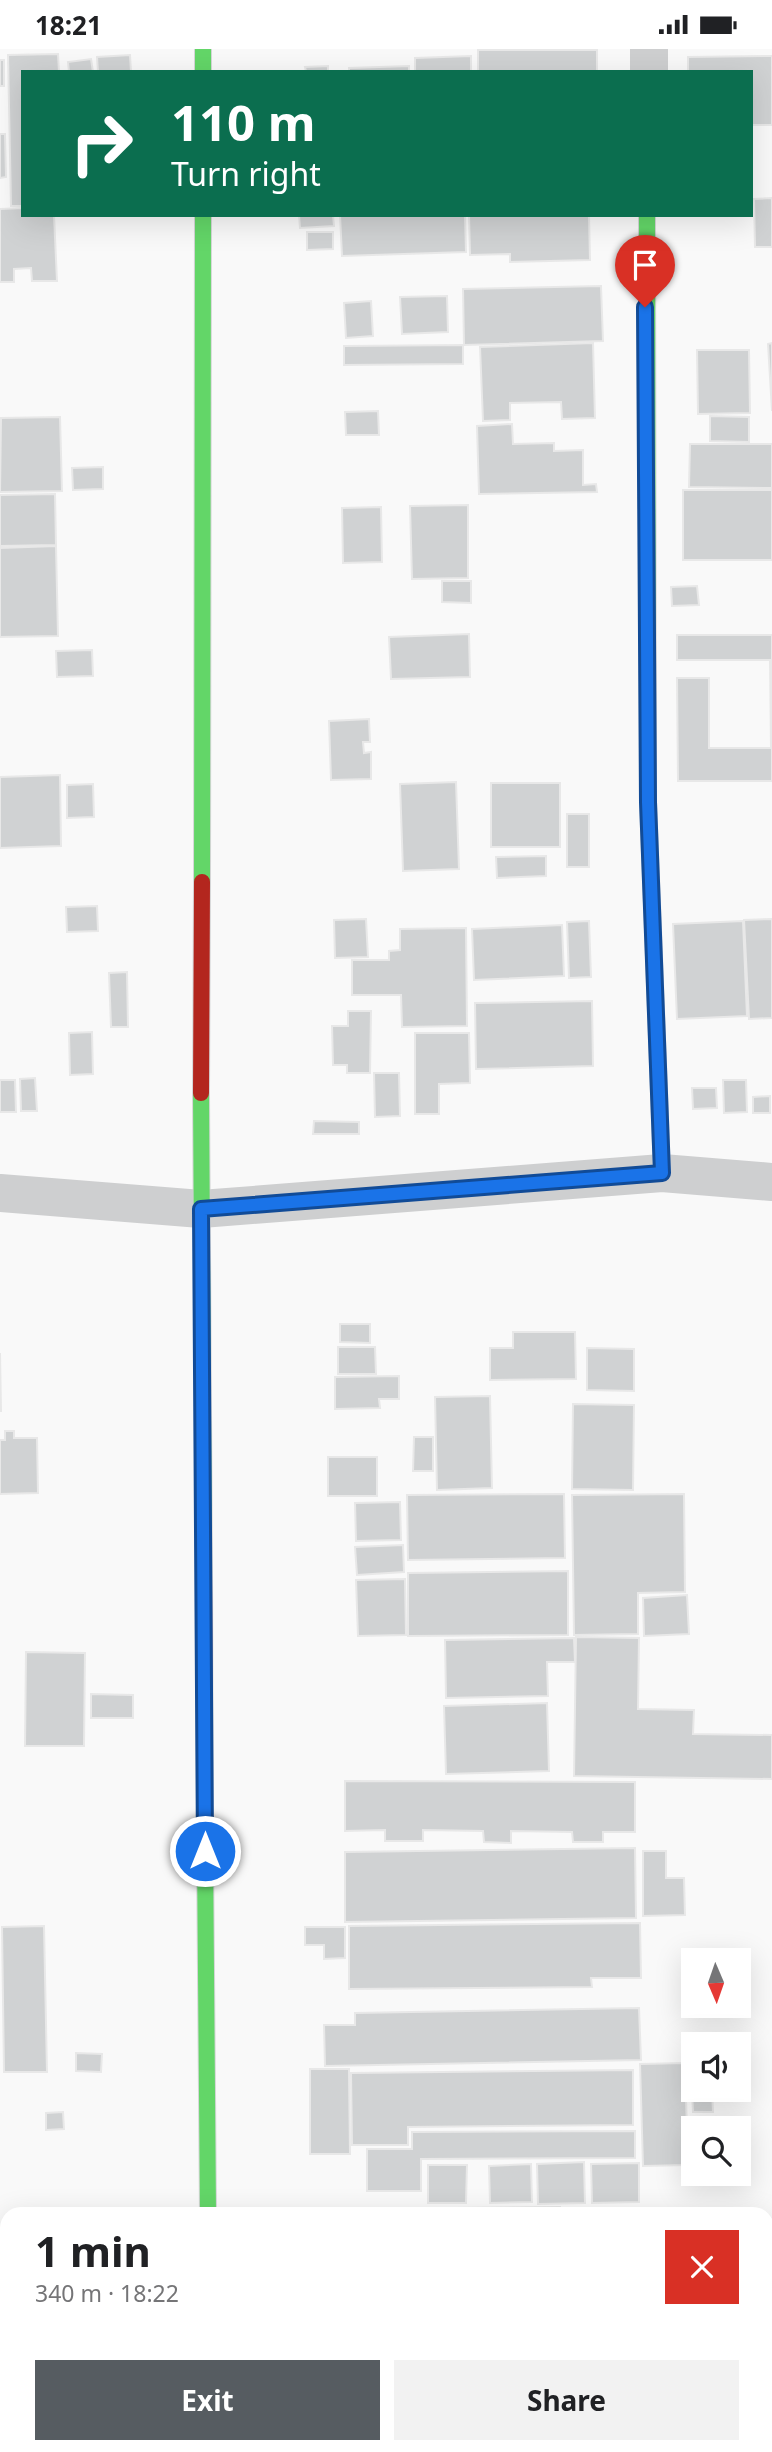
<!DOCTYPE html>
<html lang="en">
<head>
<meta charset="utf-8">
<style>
  body { margin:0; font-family:"Noto Sans",sans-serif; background:#f2f2f2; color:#202124; height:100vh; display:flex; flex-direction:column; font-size:26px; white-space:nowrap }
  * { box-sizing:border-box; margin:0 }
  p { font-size:23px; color:#757577 }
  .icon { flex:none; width:38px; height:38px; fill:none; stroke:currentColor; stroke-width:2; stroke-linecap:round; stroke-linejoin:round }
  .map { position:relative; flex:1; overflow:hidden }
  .sheet { position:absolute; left:0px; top:2158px; width:774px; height:247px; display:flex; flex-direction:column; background:#fff; border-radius:21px 21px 0 0; box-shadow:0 7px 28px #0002 }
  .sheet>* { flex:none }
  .guide { position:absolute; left:21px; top:21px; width:732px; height:147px; border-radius:0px; box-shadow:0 7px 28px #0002; background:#0b6e4f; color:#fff; overflow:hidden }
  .needle { width:46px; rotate:178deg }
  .controls { position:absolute; left:681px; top:1899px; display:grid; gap:14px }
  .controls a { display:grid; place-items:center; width:70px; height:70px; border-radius:0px; background:#fff; box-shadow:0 7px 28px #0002; font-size:35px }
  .pin { position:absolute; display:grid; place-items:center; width:60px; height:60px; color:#fff; margin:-72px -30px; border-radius:50% 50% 50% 0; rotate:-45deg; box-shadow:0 0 7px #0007 }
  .pin .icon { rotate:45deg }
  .me { position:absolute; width:77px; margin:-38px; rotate:0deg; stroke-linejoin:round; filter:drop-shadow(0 0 5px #0008) }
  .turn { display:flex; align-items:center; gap:24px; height:147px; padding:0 35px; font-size:32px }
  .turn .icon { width:91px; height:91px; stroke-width:2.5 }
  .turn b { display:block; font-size:49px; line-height:60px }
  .round { display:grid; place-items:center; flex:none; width:74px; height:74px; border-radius:0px; background:#f2f2f2 }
  .summary { display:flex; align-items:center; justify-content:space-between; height:119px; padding:0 35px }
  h1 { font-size:42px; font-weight:700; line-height:52px }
  .primary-button { display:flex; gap:14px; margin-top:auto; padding:14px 35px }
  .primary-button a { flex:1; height:80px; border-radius:0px; background:#565c61; color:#fff; font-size:28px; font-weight:700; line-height:80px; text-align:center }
  .primary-button a+a { background:#f2f2f2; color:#202124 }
  .status { display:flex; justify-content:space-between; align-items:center; height:49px; padding:0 35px; background:#fff; direction:ltr }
  .status svg { height:19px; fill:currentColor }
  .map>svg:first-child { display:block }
  .building { fill:#d0d2d3; stroke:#e8e8e8; stroke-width:2 }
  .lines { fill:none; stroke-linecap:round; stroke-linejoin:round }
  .fast-casing { stroke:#d5d6d7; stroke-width:18 }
  .slow-casing { stroke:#d5d6d7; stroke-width:18 }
  .jam-casing { stroke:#d5d6d7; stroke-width:18 }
  .street { stroke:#cecfd0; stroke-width:38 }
  .fast { stroke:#63d668; stroke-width:16 }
  .slow { stroke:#ff974d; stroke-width:16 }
  .jam { stroke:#b3261e; stroke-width:16 }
  .route-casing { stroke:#114b97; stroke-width:18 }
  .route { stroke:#1a73e8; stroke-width:12 }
</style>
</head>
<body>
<div class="status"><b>18:21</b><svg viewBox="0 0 49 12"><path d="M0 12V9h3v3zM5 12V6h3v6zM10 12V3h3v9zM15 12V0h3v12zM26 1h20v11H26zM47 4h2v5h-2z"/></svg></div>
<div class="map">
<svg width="772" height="2403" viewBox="0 0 772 2403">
  <rect width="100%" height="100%" fill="#f9f9f9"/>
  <g class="building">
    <rect x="478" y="1" width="119" height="22"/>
    <polygon points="58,5 59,23 23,23 23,157 11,157 8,6"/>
    <polygon points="130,6 131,23 98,23 97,8"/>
    <polygon points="471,7 471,23 415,23 415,9"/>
    <polygon points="772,7 772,76 751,76 751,23 688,23 688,8"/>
    <polygon points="91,10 93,23 69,23 68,13"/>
    <rect x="0" y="11" width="4" height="26"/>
    <polygon points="328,17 328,23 306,23 305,18"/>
    <polygon points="409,17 409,23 349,23 349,19"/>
    <polygon points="0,85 5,85 6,128 0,129"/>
    <polygon points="772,149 772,198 755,198 754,150"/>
    <polygon points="23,159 23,166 54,166 57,232 32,232 31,219 14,220 14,233 0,233 0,160"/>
    <polygon points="299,166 333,166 334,177 300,179"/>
    <polygon points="340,166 465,166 466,203 342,207"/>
    <polygon points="469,166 589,166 590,211 510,213 510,205 470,206"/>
    <polygon points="307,183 333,183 333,200 307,201"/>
    <polygon points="601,237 603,292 464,296 463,240"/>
    <polygon points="447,247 448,283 402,285 400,248"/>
    <polygon points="371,252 373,287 346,289 344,254"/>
    <polygon points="593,294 595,369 562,370 561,353 510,354 510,371 483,372 480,298"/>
    <polygon points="772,294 772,362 768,295"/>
    <polygon points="463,296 463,315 344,316 344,297"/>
    <polygon points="697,301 749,301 750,364 698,365"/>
    <polygon points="378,362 379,386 346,386 345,363"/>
    <polygon points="710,367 749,368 749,393 710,392"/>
    <polygon points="60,368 62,442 0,443 1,369"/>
    <polygon points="512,375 513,395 554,394 554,402 583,401 583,436 596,435 597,443 479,445 477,377"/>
    <polygon points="690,395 772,395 772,439 689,438"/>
    <polygon points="103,418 103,440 73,441 72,419"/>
    <rect x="683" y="441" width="89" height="70"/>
    <polygon points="55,445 56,496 0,497 0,446"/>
    <polygon points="468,456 468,529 412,530 410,457"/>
    <polygon points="381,458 382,513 343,514 342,459"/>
    <polygon points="56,497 58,587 0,588 0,499"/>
    <polygon points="442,532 471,532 471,554 442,553"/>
    <polygon points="697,537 699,556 672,557 671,538"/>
    <polygon points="469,585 470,628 391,630 389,588"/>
    <polygon points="677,586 772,586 772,732 678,732 677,629 709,629 709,699 771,699 770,611 677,611"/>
    <polygon points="92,601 93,627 57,628 56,602"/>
    <polygon points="369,670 370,693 363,693 364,704 371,703 371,730 331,731 329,672"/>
    <polygon points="60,726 61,797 0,799 0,728"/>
    <polygon points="456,733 459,820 403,822 400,735"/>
    <rect x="491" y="734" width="69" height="64"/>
    <polygon points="93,735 94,768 67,769 67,736"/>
    <rect x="567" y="765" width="22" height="53"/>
    <polygon points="546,807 546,827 497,829 496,808"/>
    <polygon points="97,857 98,882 67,883 66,858"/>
    <polygon points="366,870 368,908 335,909 334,871"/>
    <polygon points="772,870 772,969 749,970 744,871"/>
    <polygon points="589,872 591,928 569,929 567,873"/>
    <polygon points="743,872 747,967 677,970 673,875"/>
    <polygon points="562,876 564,927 474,931 472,880"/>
    <polygon points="466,879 467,977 402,978 401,946 352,946 352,911 389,911 389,902 400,901 400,880"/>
    <polygon points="127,923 128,978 111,978 109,924"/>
    <polygon points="592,952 593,1017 476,1020 475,954"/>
    <polygon points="348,962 371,962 370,1024 347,1024 347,1016 333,1016 332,977 348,977"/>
    <polygon points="92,983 93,1025 70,1026 69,984"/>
    <polygon points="415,984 469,984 470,1034 439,1035 439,1065 415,1065"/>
    <polygon points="374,1024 399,1024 400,1067 375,1068"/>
    <polygon points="35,1029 37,1062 21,1062 20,1030"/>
    <polygon points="0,1031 15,1031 16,1063 0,1063"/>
    <polygon points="723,1031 746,1031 747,1063 724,1064"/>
    <polygon points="692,1039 716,1039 717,1059 693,1060"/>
    <polygon points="770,1047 770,1064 753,1064 753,1048"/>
    <polygon points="314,1072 359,1073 359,1085 313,1085"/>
    <polygon points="340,1275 370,1275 370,1294 340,1293"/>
    <polygon points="513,1283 575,1283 576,1330 490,1331 490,1299 513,1299"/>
    <polygon points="338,1298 375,1298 376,1325 338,1325"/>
    <polygon points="587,1299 634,1300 634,1342 587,1341"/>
    <polygon points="0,1304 1,1362 0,1362"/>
    <polygon points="399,1327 399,1350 379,1350 380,1359 335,1360 335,1328"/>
    <polygon points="490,1347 492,1439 437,1441 435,1348"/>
    <polygon points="573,1355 634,1356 633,1441 572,1440"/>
    <polygon points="5,1382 14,1382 14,1389 37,1389 38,1444 0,1445 0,1391 5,1391"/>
    <polygon points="414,1388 433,1388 433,1422 413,1422"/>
    <rect x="328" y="1408" width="49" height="39"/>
    <polygon points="564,1445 565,1509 408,1511 407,1446"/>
    <polygon points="684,1445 685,1543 638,1544 638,1585 574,1586 572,1446"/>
    <polygon points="400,1453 401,1491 356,1492 355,1454"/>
    <polygon points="403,1496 404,1523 357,1526 355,1498"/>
    <polygon points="568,1522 568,1586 408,1587 408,1524"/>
    <polygon points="405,1530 406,1586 358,1587 356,1531"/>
    <polygon points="687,1546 689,1585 644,1587 643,1549"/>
    <polygon points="576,1588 639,1589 638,1660 694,1661 693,1685 772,1686 772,1730 574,1727"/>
    <polygon points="574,1589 575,1613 547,1613 548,1647 446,1649 445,1591"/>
    <polygon points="26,1603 85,1604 84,1697 25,1697"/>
    <polygon points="91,1645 133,1646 133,1669 91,1669"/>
    <polygon points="547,1654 549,1722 446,1725 444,1657"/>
    <polygon points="345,1732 635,1733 635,1783 603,1783 603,1793 573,1793 572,1783 511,1782 511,1794 484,1793 483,1782 423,1781 423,1792 385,1792 385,1781 345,1782"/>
    <polygon points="635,1799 636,1869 345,1873 345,1803"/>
    <polygon points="643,1802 666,1802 666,1829 684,1829 685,1866 643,1867"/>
    <polygon points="640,1874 641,1929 591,1929 592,1938 349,1940 349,1877"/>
    <polygon points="44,1877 47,2023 4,2023 2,1878"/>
    <polygon points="305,1878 345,1878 345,1909 324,1910 324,1896 305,1896"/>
    <polygon points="639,1959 641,2011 325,2017 324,1976 355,1976 355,1964"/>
    <polygon points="76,2004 102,2005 101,2023 76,2022"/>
    <polygon points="685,2014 688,2116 643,2117 640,2015"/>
    <polygon points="310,2020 349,2020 350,2105 310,2105"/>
    <polygon points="633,2021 633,2076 408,2078 408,2096 352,2096 351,2024"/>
    <polygon points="699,2040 712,2040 713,2063 693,2063 692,2043"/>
    <polygon points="63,2063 64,2080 46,2081 46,2064"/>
    <polygon points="635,2082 635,2109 421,2110 421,2142 367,2142 367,2100 412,2100 412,2083"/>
    <polygon points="584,2113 585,2154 538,2155 537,2115"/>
    <polygon points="639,2114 639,2153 592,2154 591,2115"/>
    <polygon points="531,2115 532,2153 490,2154 489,2117"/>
    <polygon points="428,2116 467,2116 466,2154 428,2154"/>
    <polygon points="560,2158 560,2165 455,2165 455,2159"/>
    <polygon points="641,2160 642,2165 574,2165 574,2164"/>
    <polygon points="0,2197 7,2197 7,2307 0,2308"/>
    <polygon points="4,2354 7,2354 7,2398 62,2398 63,2403 5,2403"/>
    <polygon points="766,2385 772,2385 772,2403 645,2403 645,2398 766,2398"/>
    <rect x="590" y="2398" width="50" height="5"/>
  </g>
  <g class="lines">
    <g class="fast-casing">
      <g id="fast">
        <polyline points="203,0 203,23"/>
        <polyline points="647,166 648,753 653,881"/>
        <polyline points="202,833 203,166"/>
        <polyline points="201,1044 204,1524"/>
        <polyline points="205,1802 208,2165"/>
      </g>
    </g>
    <g class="slow-casing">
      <g id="slow">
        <polyline points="653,881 662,1124"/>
        <polyline points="210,2398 210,2403"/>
      </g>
    </g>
    <g class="jam-casing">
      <g id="jam">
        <polyline points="201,1044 202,833"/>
        <polyline points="204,1524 205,1802"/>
      </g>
    </g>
    <g class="street">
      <polyline points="649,23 649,0"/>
      <polyline points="0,1144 201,1160 662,1124 772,1133"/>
    </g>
    <use href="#fast" class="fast"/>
    <use href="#slow" class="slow"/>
    <use href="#jam" class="jam"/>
  </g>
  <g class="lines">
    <g class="route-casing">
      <polyline id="route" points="205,1802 201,1160 662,1124 648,753 645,258"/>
    </g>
    <use href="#route" class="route"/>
  </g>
</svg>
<div class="controls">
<a><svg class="needle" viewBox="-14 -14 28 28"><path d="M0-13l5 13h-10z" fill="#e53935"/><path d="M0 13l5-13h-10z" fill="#757577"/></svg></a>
<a><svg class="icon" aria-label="sound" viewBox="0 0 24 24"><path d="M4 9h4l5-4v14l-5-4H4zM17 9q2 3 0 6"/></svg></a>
<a><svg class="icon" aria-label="search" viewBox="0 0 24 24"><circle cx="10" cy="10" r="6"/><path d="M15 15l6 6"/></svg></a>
</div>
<div class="pin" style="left:645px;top:258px;background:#d93025"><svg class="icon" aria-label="arrive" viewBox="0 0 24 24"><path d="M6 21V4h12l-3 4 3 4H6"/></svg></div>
<svg class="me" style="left:205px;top:1802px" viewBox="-20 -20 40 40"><circle r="17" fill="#1a73e8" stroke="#fff" stroke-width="3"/><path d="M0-11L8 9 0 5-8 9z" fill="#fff"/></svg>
<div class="guide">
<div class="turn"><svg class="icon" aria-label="right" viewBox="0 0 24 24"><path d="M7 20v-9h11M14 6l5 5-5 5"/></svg><div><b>110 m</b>Turn right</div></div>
</div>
<section class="sheet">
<div class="summary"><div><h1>1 min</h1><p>340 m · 18:22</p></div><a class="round" style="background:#d93025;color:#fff"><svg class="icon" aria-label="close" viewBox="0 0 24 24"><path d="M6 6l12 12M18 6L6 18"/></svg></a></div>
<div class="primary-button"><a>Exit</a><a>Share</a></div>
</section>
</div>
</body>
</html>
